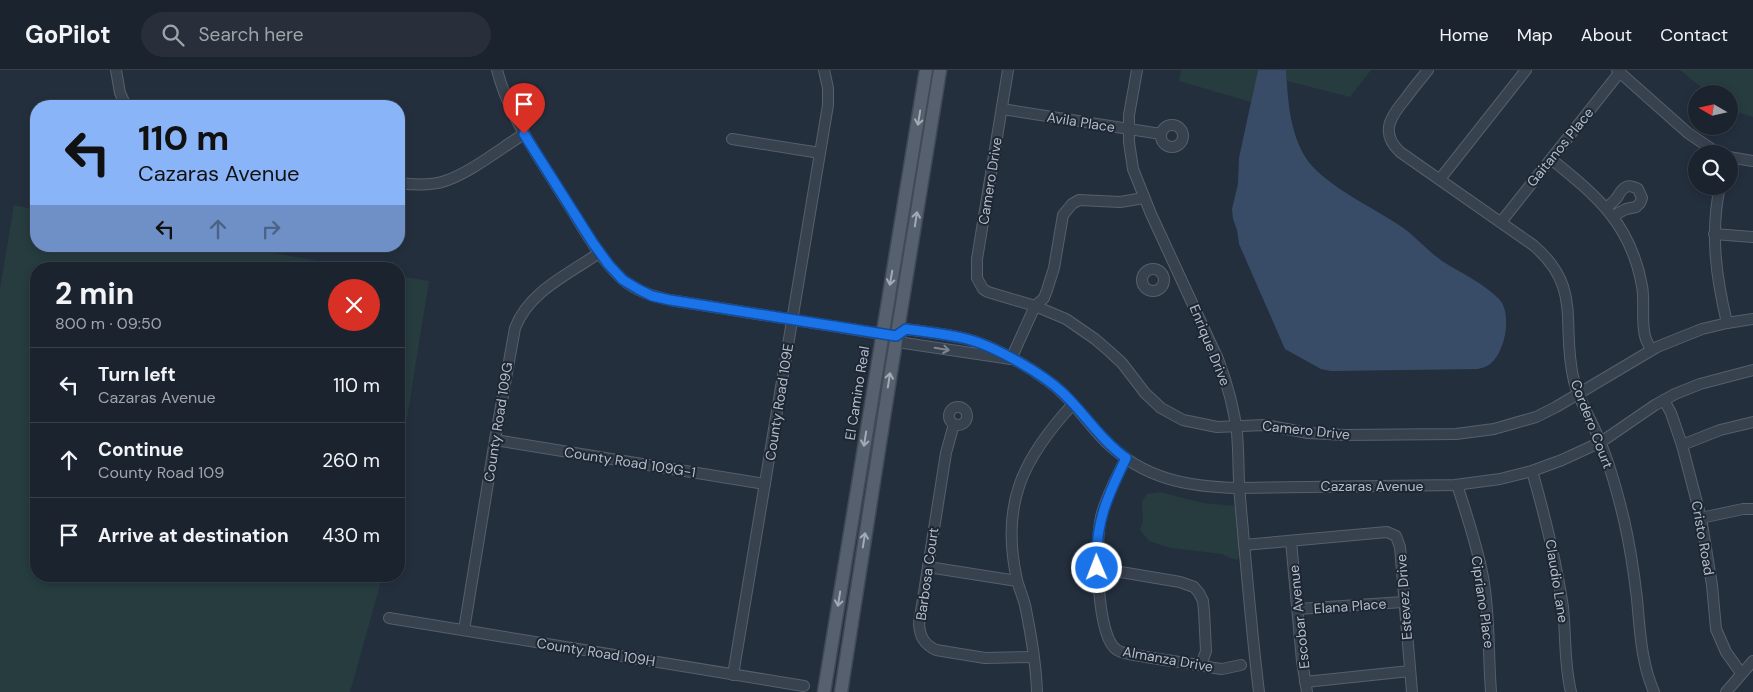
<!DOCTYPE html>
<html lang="en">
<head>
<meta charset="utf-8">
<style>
  body { margin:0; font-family:"DM Sans",sans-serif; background:#282f3a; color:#f1f3f6; height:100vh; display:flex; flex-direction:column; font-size:19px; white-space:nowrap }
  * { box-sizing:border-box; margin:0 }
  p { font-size:16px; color:#a0a4aa }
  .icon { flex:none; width:28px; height:28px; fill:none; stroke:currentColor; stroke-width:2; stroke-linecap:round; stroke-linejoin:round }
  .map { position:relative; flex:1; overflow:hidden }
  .panel { position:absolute; left:30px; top:192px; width:375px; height:320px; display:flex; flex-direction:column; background:#1b232e; border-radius:20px; box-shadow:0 2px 8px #0003,0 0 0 1px #39404a }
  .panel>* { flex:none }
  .hud { position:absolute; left:30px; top:30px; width:375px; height:152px; border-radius:20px; box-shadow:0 2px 8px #0003,0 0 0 1px #39404a; background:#8ab4f8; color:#111; overflow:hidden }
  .needle { width:32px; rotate:279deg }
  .buttons { position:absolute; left:1688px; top:15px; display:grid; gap:10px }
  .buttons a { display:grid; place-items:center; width:50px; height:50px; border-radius:50%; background:#1b232e; box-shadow:0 2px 8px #0003,0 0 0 1px #39404a; font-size:25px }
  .pin { position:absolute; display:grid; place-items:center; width:42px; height:42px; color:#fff; margin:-51px -21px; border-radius:50% 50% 50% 0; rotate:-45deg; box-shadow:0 0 5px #0007 }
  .pin .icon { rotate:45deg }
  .me { position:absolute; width:55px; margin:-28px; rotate:359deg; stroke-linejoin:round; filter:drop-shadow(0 0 4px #0008) }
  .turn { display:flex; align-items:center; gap:18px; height:105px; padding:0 25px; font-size:22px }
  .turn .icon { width:65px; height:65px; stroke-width:2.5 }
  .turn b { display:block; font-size:35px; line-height:42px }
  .lanes { display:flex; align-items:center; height:48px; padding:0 25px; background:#0003; justify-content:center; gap:25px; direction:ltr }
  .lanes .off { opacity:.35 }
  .round { display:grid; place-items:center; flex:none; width:52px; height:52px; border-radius:26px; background:#282f3a }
  .headline { display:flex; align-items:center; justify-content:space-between; height:85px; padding:0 25px }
  h1 { font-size:30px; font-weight:700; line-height:38px }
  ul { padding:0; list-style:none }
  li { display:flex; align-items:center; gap:15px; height:75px; padding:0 25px; border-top:1px solid #39404a }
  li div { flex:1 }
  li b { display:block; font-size:19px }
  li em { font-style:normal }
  header { display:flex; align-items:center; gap:30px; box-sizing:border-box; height:70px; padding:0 25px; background:#1b232e; border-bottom:1px solid #39404a }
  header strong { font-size:24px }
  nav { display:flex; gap:28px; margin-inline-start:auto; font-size:18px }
  .search { width:350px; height:45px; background:#282f3a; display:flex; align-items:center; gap:12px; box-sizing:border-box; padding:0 18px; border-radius:28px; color:#a0a4aa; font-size:19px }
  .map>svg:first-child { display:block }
  .green { fill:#263c3f }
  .water { fill:#394c67 }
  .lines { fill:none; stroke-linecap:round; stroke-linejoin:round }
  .minor-casing { stroke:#565f6c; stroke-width:12 }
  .major-casing { stroke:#414a57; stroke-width:15 }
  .minor { stroke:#38414e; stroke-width:10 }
  .major { stroke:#56606e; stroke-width:12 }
  .oneway { stroke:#a1aab7 }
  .oneway2 { stroke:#7c8592 }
  .route-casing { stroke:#114b97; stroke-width:12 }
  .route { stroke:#1a73e8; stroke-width:9 }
  .labels { text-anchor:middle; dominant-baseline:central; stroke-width:4; stroke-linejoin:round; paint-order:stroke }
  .street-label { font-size:14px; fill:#b4bcc9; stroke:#1d2633 }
</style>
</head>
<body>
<header>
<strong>GoPilot</strong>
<div class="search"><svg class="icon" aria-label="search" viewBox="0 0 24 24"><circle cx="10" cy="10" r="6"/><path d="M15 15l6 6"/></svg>Search here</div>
<nav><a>Home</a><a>Map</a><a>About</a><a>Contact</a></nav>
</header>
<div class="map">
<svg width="1753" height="622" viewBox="0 0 1753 622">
  <rect width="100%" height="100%" fill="#242f3e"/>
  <g class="green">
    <polygon points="1181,0 1258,0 1251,32 1179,11"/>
    <polygon points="1286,0 1371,0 1350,27 1287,11"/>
    <polygon points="1680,0 1753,0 1753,47 1729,39 1729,24 1710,24"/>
    <polygon points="14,135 36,140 36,176 237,176 361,199 36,199 36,506 381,506 379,519 350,622 0,622 0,219"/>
    <polygon points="399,206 429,211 399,398"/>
    <polygon points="1160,422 1203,433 1236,436 1241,480 1237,490 1230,488 1222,484 1171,478 1149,471 1140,460 1143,450 1142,431 1147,424"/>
  </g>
  <path class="water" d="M1258,0H1286C1288,32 1290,72 1313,97C1336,121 1374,138 1402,157C1416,167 1428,181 1442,191C1461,203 1483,213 1499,229C1513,244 1505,284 1489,295C1486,297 1481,298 1478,299L1331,301L1321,299L1285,279L1239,174L1237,160L1233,149L1232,139L1238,114L1239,88Z"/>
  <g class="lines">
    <g class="minor-casing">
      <g id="minor">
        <polyline points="116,0 120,23 126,36"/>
        <path d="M497,0C509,47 539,87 564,128C582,155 597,186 622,209C636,221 652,226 670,230L882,264"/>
        <polyline points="1008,0 977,189 977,208 983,219 988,222 1035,236 1066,249 1095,269 1110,282 1122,293 1145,323 1161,338 1183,350 1217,357 1265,355 1308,363 1345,365 1456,364 1494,359 1536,347 1556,337 1657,277 1702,259 1727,253 1753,249"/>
        <path d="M1137,0L1129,45V72L1133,99L1151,144L1218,289C1227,313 1234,338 1237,363C1239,385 1238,406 1240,428C1246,493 1251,558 1259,622"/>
        <path d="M1428,0C1421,9 1413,18 1406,28C1391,46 1379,62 1400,82L1533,175C1584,218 1560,255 1574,311C1580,334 1593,352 1601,374C1611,398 1618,425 1624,450C1630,476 1634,503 1637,529C1640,561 1641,592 1654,622"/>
        <polyline points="1617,0 1688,63 1719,84"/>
        <polyline points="1002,39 1161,64"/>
        <circle cx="1172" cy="66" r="11"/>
        <polyline points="732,69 820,83"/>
        <polyline points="1729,87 1753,91"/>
        <path d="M1551,89C1597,126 1631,154 1642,216C1645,232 1641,250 1645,266C1646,271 1649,275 1651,280"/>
        <polyline points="1440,109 1526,0"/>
        <path d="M399,113C414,115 430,116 445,111C470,103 501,78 524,64"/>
        <path d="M1720,116C1710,163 1716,207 1727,253"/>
        <path d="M1607,138C1610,134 1616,130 1618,126C1623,117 1628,113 1638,119L1642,128L1640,133L1636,137L1626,139L1613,146"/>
        <polyline points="1501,152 1620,2"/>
        <polyline points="1714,164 1753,167"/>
        <circle cx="1153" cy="210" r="11"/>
        <path d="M1011,289L904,273L896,266L906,259C926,262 947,264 967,269C991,275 1028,296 1048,311C1071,327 1086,352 1106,372C1144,409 1188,417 1239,418L1455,415L1500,409L1532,401L1562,390L1601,372L1655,335L1675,324L1700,314L1753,300"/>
        <polyline points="1011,289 1035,236 1044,228 1047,220 1054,198 1063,145 1072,134 1079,130 1120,132 1144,128"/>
        <polyline points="1664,330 1671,343 1682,375 1701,448 1712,515 1716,559 1726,582 1741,603"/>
        <circle cx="958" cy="346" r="9"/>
        <path d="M954,354L946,383L919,554C920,567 924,574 936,580L985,588L1034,587"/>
        <polyline points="495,370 765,414"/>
        <polyline points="1682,375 1720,360 1753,352"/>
        <path d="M1126,388C1117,407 1106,426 1101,447C1095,470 1096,568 1117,580C1125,585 1137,585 1146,587C1169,591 1192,593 1214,598L1222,599L1241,595"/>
        <path d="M1532,401C1545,446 1556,491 1563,537C1566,566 1564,594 1571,622"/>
        <path d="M1457,415C1467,445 1477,476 1483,507C1490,545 1488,584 1491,622"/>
        <polyline points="1701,448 1743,439 1753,439"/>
        <polyline points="1291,471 1302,591 1307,622"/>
        <polyline points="1244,475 1387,462 1396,466 1400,477 1412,622"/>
        <polyline points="928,497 1017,511"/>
        <polyline points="1097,498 1180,512 1194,517 1199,523 1203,531 1204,541 1206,581 1201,595"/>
        <polyline points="1298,539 1403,532"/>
        <polyline points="389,548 804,616"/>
        <path d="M464,560L495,370L515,258C529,221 569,204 599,183"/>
        <polyline points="733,605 828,35 828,18 824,0"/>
        <polyline points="1305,612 1410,601"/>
        <path d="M1037,622C1036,593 1031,564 1025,535C1023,527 1019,518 1017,510C1000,434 1023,388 1073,334"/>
        <polyline points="1726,622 1753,591"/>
      </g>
    </g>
    <g class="major-casing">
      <g id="major">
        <polyline points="824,622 926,0"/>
        <polyline points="841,622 891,302 940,0"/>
      </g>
    </g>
    <use href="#minor" class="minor"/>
    <use href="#major" class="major"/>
  </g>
  <defs><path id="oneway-shaft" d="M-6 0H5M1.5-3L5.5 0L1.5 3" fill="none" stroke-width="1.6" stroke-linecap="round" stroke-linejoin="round" transform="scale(1.25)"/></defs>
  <g class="oneway">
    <use href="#oneway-shaft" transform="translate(919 48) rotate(99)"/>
    <use href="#oneway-shaft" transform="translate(916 149) rotate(-81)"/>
    <use href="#oneway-shaft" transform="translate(891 208) rotate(100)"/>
    <use href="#oneway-shaft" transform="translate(889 310) rotate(-81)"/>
    <use href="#oneway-shaft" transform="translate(865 369) rotate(99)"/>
    <use href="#oneway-shaft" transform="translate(864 470) rotate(-81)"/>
    <use href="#oneway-shaft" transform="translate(839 529) rotate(99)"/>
  </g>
  <use class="oneway2" href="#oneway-shaft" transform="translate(942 279) rotate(9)"/>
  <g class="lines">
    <g class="route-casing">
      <path id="route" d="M524,64L593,173L609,195L623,210L638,219L652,226L670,230L896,266L906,259C926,262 947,264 967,269C994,276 1042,303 1063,323C1085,344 1101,370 1126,388C1108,425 1094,455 1097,498"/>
    </g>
    <use href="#route" class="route"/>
  </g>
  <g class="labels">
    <g class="street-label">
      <text transform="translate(1081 52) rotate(9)">Avila Place</text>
      <text transform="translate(1560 77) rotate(-51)">Gaitanos Place</text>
      <text transform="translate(990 111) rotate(-81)">Camero Drive</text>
      <text transform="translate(1210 275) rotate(68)">Enrique Drive</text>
      <text transform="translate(857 323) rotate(-81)">El Camino Real</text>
      <text transform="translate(779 332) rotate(-81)">County Road 109E</text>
      <text transform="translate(498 352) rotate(-81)">County Road 109G</text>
      <text transform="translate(1592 354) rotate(69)">Cordero Court</text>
      <text transform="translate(1306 360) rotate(6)">Camero Drive</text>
      <text transform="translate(630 392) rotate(9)">County Road 109G-1</text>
      <text x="1372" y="416">Cazaras Avenue</text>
      <text transform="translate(1703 468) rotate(80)">Cristo Road</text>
      <text transform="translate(927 504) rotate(-82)">Barbosa Court</text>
      <text transform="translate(1557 511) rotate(81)">Claudio Lane</text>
      <text transform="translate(1404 527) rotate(-94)">Estevez Drive</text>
      <text transform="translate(1483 532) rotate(82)">Cipriano Place</text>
      <text transform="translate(1350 536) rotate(-4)">Elana Place</text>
      <text transform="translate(1299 547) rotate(-96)">Escobar Avenue</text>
      <text transform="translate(596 582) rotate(9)">County Road 109H</text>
      <text transform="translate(1168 589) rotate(10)">Almanza Drive</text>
    </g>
  </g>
</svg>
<div class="buttons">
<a><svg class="needle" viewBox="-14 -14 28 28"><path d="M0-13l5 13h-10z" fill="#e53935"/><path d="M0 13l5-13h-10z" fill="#a0a4aa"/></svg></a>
<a><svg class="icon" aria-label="search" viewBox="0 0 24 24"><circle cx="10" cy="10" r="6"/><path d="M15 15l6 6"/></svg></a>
</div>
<div class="pin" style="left:524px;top:64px;background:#d93025"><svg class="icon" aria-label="arrive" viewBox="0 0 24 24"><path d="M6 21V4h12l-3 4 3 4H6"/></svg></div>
<svg class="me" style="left:1097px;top:498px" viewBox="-20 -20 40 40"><circle r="17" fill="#1a73e8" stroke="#fff" stroke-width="3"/><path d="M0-11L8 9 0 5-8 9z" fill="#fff"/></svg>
<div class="hud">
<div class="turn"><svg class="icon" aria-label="left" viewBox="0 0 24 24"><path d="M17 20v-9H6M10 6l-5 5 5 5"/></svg><div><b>110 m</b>Cazaras Avenue</div></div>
<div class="lanes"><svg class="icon" aria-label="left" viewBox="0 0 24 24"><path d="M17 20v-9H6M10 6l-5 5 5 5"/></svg><svg class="icon off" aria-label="ahead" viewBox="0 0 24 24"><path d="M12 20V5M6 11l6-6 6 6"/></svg><svg class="icon off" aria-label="right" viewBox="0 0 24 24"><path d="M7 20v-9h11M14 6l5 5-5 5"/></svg></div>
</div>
<section class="panel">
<div class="headline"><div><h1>2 min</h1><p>800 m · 09:50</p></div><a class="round" style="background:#d93025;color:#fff"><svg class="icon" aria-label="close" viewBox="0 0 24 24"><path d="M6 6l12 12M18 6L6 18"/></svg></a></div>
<ul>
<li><svg class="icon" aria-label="left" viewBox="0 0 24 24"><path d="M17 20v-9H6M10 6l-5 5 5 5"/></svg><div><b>Turn left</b><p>Cazaras Avenue</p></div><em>110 m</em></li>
<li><svg class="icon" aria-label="ahead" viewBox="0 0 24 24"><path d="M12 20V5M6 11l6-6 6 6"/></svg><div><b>Continue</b><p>County Road 109</p></div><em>260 m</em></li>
<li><svg class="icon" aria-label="arrive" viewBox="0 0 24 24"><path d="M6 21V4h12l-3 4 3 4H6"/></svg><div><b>Arrive at destination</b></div><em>430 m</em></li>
</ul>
</section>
</div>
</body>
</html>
